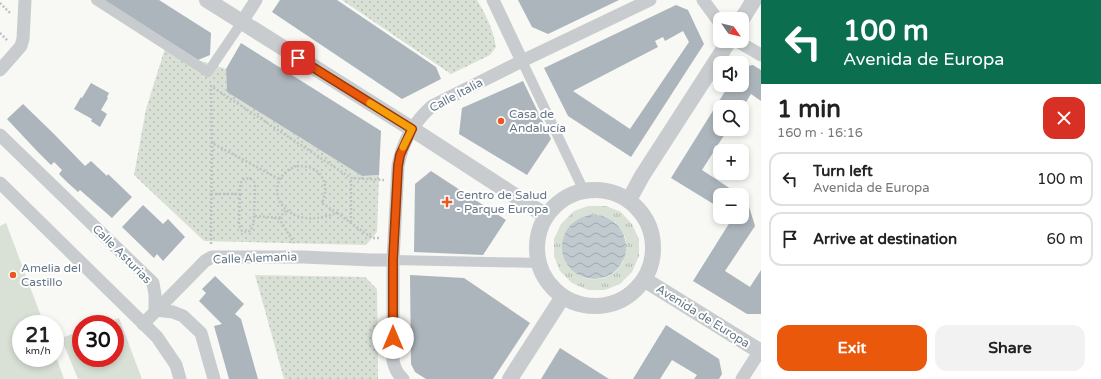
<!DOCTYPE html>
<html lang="en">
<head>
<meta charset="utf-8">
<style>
  body { margin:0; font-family:"Varela Round",sans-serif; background:#f2f2f2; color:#222; height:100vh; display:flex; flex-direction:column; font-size:15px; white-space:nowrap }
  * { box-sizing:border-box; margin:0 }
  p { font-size:13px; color:#767676 }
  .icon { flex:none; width:22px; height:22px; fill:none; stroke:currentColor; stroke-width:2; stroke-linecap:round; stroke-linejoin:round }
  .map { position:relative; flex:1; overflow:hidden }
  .panel { display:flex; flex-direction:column; background:#fff; width:340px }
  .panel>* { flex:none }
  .top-card { background:#0b6e4f; color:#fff; overflow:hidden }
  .needle { width:26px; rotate:124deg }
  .tools { position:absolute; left:713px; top:12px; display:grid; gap:8px }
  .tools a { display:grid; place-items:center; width:36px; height:36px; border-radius:8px; background:#fff; box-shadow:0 2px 6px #0003; font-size:20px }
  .speed { position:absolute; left:12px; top:315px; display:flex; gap:8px; font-size:20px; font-weight:700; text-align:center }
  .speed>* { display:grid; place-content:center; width:52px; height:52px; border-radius:50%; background:#fff; box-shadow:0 2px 6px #0003; line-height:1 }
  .speed small { font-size:10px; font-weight:400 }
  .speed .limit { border:6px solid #d22; background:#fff; color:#111 }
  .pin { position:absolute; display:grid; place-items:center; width:34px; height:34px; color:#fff; margin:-17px; border-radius:8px; box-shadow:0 2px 6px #0006 }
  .me { position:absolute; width:44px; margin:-22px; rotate:0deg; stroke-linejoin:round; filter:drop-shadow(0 0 3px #0008) }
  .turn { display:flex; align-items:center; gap:14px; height:84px; padding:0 16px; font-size:18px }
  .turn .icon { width:52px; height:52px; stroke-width:2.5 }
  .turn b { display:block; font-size:28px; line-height:34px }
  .round { display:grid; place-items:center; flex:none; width:42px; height:42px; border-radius:12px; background:#f2f2f2 }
  .overview { display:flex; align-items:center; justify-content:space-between; height:68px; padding:0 16px }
  h1 { font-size:24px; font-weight:700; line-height:30px }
  .primary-button { display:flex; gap:8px; margin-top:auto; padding:8px 16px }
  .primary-button a { flex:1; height:46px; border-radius:12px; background:#ea580c; color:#fff; font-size:16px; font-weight:700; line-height:46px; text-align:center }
  .primary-button a+a { background:#f2f2f2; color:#222 }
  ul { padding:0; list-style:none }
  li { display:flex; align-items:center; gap:12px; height:54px; margin:0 8px 6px; padding:0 8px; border:2px solid #e0e0e0; border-radius:12px }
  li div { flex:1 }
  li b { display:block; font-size:15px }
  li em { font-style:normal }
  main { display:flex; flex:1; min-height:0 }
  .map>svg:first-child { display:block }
  .grass { fill:url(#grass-tufts); fill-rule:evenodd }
  .park { fill:url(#park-dots) }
  .pitch { fill:#d9e1d6 }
  .water { fill:url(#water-waves) }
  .building { fill:#acb5bb; fill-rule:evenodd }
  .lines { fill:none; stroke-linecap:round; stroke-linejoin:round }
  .path { stroke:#bfc2c4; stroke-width:2.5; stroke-dasharray:2 2; stroke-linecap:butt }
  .pedestrian { stroke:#c8cccf; stroke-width:10 }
  .minor { stroke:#c8cccf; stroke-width:13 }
  .tertiary { stroke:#c8cccf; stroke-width:16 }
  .route-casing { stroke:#983908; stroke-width:10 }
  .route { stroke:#ea580c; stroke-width:7 }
  .slow { stroke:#f59e0b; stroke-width:7 }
  .poi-dot { fill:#ec5622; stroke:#fff; stroke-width:1.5 }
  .labels { text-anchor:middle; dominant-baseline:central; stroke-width:4; stroke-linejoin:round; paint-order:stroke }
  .street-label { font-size:12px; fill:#667888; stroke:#fff }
  .poi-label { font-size:12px; fill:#667888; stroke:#fff; text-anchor:start }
</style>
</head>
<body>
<main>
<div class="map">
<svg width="761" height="379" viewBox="0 0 761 379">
  <defs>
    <pattern id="grass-tufts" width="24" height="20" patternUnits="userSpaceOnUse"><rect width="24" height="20" fill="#d9e1d6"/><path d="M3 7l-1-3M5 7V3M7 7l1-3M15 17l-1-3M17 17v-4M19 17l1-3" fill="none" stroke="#b4bbb3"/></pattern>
    <pattern id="park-dots" width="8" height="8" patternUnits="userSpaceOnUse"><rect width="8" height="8" fill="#d9e1d6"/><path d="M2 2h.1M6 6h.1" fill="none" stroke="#b4bbb3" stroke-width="1.8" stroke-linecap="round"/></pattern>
    <pattern id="water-waves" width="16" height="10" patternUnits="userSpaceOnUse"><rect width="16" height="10" fill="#c0cacf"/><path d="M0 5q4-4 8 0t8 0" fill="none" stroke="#a0a9ae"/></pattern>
  </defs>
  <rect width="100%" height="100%" fill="#f8f8f5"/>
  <path class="grass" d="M588,206H606L621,212L632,224L639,239V256L632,272L620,284L605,290H588L572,283L560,271L554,256V239L561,224L574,211ZM615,222C619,228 625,234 626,241C626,244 625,247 625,250C624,254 624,259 623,262C615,277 595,284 580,276C574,273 570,268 566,263Z"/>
  <g class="park">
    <path d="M342,0H477C486,15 493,29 496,47L490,55L451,74Z"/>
    <polygon points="167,42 198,60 226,69 227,92 362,176 379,175 377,232 366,245 204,241 134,175 146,109"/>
    <polygon points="255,275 365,277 377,289 378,379 284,379"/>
  </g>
  <g class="pitch">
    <polygon points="6,223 44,324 21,324 21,358 55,358 55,354 64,379 0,379 0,226"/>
    <polygon points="119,318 142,379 78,379 61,338 81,331 81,358 115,358 115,324 101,324"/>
  </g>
  <circle class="water" cx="594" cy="247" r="32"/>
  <g class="building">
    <polygon points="103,0 159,0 211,33 210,55 198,60"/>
    <polygon points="280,0 337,0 436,67 441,79 402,99 272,12"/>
    <polygon points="518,0 619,0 548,34 532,27"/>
    <path d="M676,5L688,10L704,44L631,157L568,116L544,68ZM683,31L689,42L630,129L573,91L658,47L655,41L663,37L665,41Z"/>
    <polygon points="241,43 381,131 379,175 362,176 227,92 226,69"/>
    <polygon points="753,65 761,70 761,101 751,94 743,107 720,107 720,129 728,129 702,170 740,195 720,195 720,208 671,178 729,85 742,85 742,67"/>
    <polygon points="523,81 551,139 527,175 459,134 462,108"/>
    <polygon points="91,83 109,93 107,97 108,98 101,110 107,114 100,127 91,121 92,119 74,109 81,97 82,98"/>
    <polygon points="23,104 53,133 85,166 91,161 107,176 108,174 132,197 112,218 80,190 78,192 68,183 59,174 62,170 54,162 51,165 36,150 7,119"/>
    <polygon points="431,171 506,220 483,255 414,252 415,184"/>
    <polygon points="742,196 747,200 755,226 725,271 750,287 761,270 761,314 747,314 693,281 730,222 728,217 742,217"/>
    <polygon points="143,205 163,224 168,219 185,237 163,261 157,254 154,258 122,227"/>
    <polygon points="410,275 464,278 530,323 493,379 426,379 415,372 411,364"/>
    <polygon points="215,276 244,304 235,314 241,319 258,379 229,379 214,326 222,324 199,301 206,293 202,289"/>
    <polygon points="666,325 719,359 722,374 719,379 694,379 697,375 672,360 660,379 633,379"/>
    <polygon points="560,348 609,379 541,379"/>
  </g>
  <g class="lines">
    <g class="path">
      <polyline points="0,3 11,14"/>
      <polyline points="0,33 8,41"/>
      <path d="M297,166C320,165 331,182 322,203L337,213C326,217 313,220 300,217C272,209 268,176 297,166Z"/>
      <polyline points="279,179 212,143 211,86 351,178 384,180"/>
      <path d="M211,194H240C240,188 239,182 245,178L251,179L254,182L255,186L254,216L279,218L294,243"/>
      <path d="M240,194L239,225L242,231L247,232C254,230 253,223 254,216"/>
      <polyline points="337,213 372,238 381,238"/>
      <polyline points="279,218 286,210"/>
      <polyline points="351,222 351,178"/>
      <polyline points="211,244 212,143"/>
    </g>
    <g class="pedestrian">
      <polyline points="96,0 208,72 242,22"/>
      <polyline points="522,61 584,191"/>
      <polyline points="393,260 539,263"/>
    </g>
    <g class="minor">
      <polyline points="493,0 522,61"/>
      <polyline points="703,0 720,23"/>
      <polyline points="242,22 256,0"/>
      <polyline points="737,41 761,55"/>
      <polyline points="0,70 21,46 23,39 25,0"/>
      <polyline points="0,135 153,283 155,295 155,310 173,312 183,316 201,333 214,379"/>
      <polyline points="0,183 157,337 176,365 180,379"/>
      <polyline points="143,324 205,261 212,257 303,257 372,260 393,260"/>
      <path d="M403,379C397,373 395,369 393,361V260L398,166C402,143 414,122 432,106L522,61L650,0"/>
      <polyline points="742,379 761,349"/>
    </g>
    <g class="tertiary">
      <polyline points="207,0 412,129 546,216"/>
      <polyline points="742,19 754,0"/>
      <circle cx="595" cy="248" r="58"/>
      <polyline points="629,200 642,176 729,41"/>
      <polyline points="645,280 761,352"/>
      <polyline points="510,379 562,298"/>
    </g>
  </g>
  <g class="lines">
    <g class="route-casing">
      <polyline id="route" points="298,58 412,129 400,155 398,166 393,260 393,338"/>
    </g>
    <use href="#route" class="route"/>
    <polyline class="slow" points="370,103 412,129 403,147"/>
  </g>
  <g class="poi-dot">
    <circle cx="501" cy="121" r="4"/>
    <path d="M445 196h4v4h4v4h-4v4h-4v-4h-4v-4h4z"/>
    <circle cx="13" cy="275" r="4"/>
  </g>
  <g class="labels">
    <g class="street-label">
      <text transform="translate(456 95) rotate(-28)">Calle Italia</text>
      <text transform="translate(122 254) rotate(45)">Calle Asturias</text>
      <text transform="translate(255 258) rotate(-2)">Calle Alemania</text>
      <text transform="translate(703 316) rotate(32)">Avenida de Europa</text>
    </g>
    <g class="poi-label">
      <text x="509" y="114">Casa de<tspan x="509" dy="14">Andalucía</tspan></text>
      <text x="456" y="195">Centro de Salud<tspan x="456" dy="14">- Parque Europa</tspan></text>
      <text x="21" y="268">Amelia del<tspan x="21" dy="14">Castillo</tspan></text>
    </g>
  </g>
</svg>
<div class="tools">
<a><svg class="needle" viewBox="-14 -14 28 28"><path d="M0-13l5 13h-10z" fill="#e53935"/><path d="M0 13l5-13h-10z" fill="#767676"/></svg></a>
<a><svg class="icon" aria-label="sound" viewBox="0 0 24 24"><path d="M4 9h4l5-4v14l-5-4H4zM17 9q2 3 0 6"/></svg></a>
<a><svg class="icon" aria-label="search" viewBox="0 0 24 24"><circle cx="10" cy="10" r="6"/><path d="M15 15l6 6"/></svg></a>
<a>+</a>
<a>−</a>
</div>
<div class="speed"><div>21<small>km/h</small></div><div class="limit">30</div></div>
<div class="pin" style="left:298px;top:58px;background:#d93025"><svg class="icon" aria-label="arrive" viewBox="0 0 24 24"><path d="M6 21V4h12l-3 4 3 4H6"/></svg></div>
<svg class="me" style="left:393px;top:338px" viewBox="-20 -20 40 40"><circle r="19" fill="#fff"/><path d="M0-13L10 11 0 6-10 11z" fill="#ea580c"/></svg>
</div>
<section class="panel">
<div class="top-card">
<div class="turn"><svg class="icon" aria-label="left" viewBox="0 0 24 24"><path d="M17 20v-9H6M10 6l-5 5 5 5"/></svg><div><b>100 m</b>Avenida de Europa</div></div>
</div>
<div class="overview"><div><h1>1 min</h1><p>160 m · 16:16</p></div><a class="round" style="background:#d93025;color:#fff"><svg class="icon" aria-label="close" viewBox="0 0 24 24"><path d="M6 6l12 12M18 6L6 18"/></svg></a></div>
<ul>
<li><svg class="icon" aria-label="left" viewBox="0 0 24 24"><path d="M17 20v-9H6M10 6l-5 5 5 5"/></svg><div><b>Turn left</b><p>Avenida de Europa</p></div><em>100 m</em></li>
<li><svg class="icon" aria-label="arrive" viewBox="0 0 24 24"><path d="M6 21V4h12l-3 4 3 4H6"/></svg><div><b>Arrive at destination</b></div><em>60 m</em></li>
</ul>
<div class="primary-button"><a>Exit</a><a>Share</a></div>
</section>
</main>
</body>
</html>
